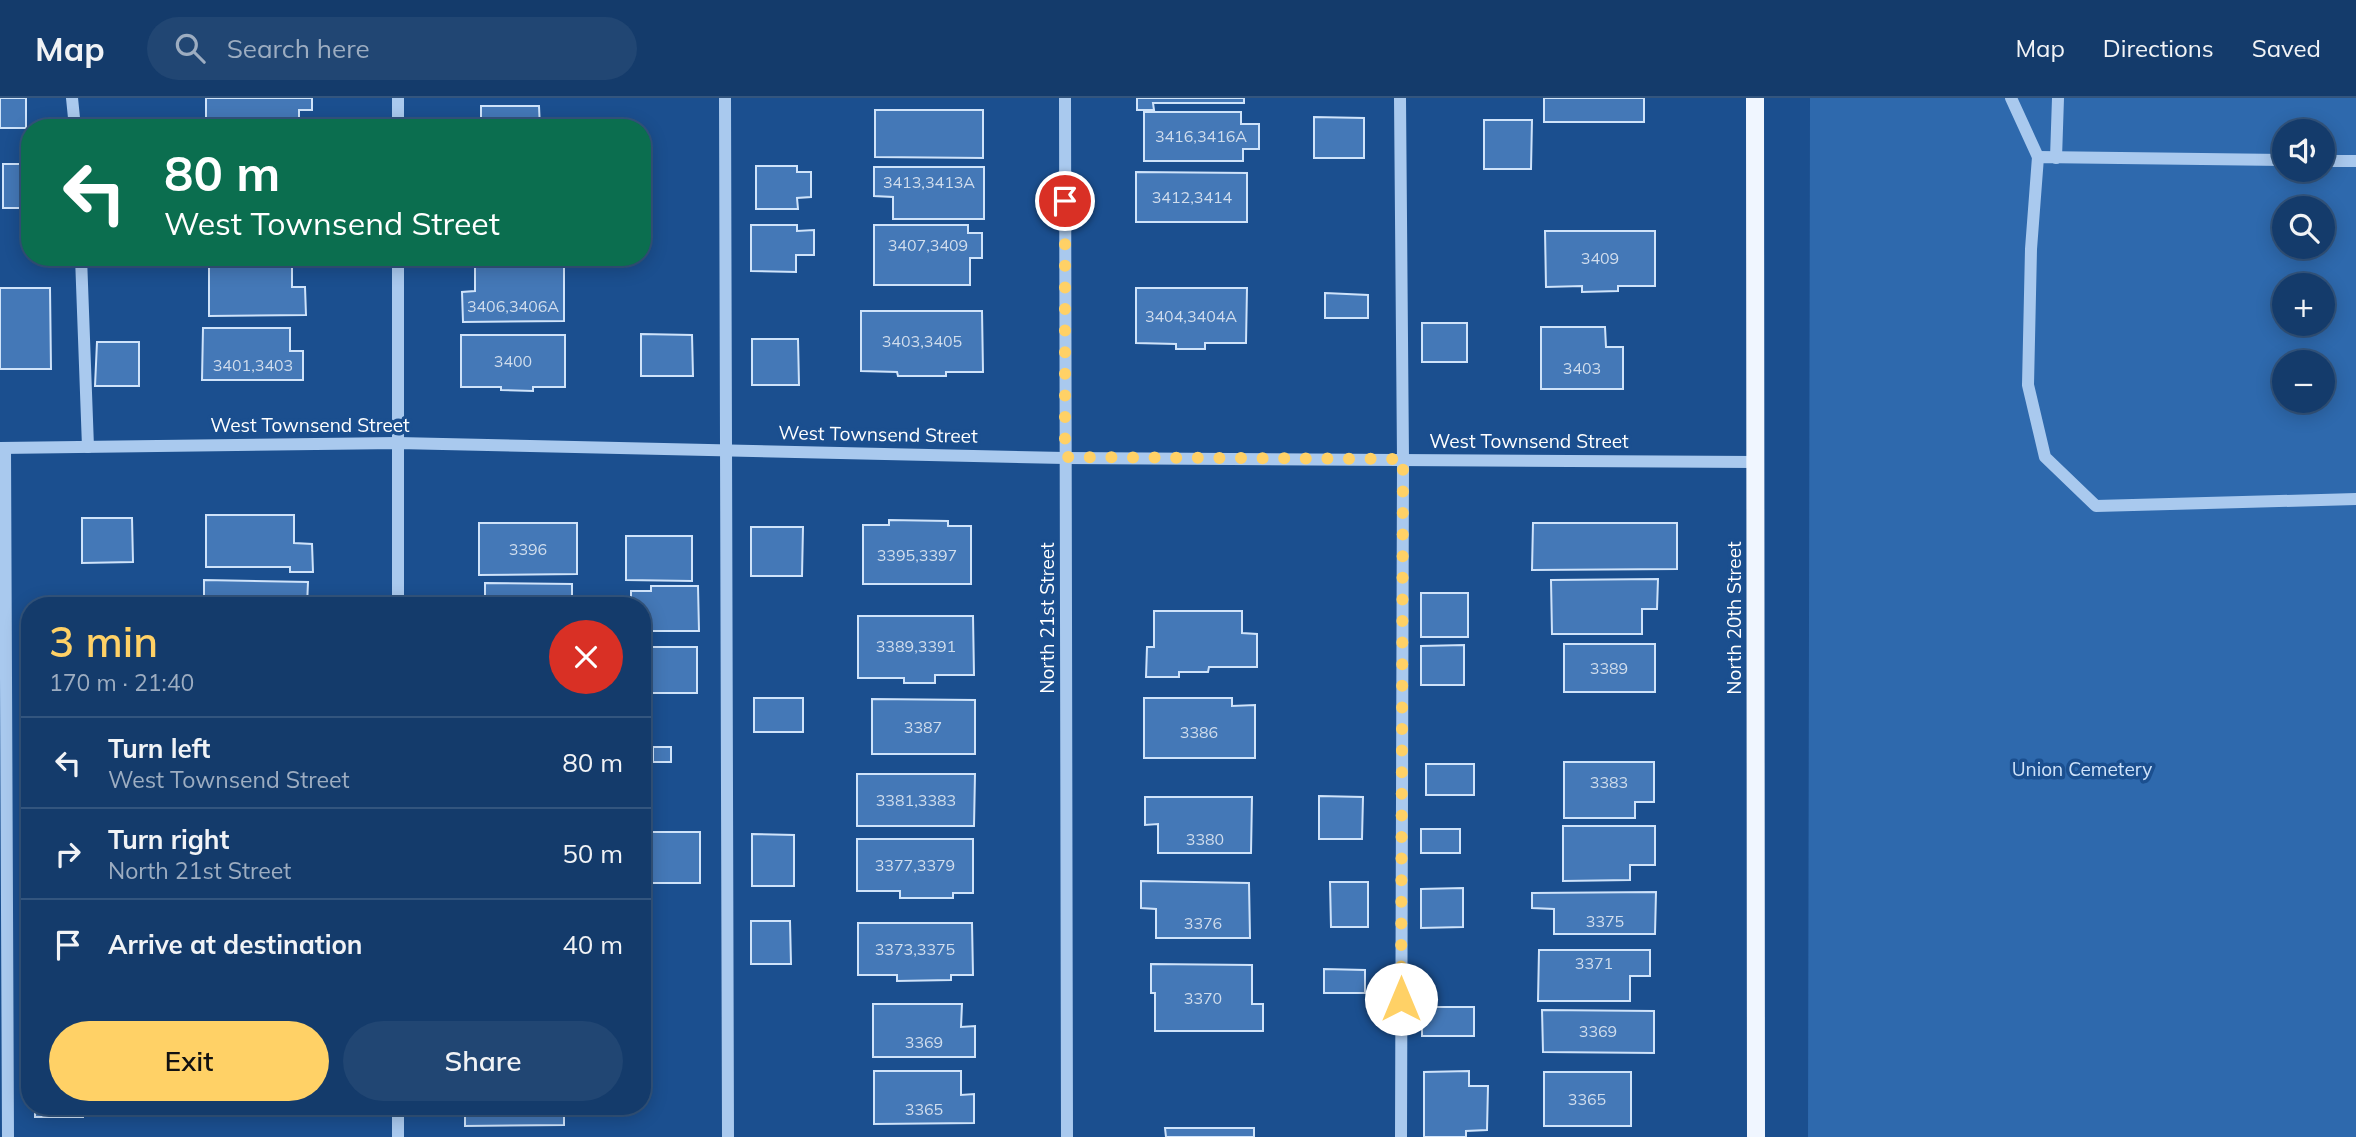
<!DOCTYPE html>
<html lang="en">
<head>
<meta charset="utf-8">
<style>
  body { margin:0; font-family:Mulish,sans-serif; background:#214673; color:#f1f3f6; height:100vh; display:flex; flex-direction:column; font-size:26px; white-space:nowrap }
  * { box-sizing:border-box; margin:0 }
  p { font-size:23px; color:#9dadc1 }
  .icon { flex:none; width:38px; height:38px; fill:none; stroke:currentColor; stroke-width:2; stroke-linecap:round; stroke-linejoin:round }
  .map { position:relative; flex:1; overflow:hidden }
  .side { position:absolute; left:21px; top:499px; width:630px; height:518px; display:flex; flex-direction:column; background:#143b6b; border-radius:28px; box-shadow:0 4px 18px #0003,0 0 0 2px #33557e }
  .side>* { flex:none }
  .top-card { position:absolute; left:21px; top:21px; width:630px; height:147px; border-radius:28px; box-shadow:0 4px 18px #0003,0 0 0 2px #33557e; background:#0b6e4f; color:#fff; overflow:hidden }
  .fabs { position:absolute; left:2272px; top:21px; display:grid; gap:14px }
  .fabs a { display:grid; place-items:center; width:63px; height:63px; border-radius:50%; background:#143b6b; box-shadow:0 4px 18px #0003,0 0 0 2px #33557e; font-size:35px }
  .pin { position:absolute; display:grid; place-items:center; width:60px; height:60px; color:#fff; margin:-30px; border:4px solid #fff; border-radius:50%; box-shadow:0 2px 7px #0007 }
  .me { position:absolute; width:77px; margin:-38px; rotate:0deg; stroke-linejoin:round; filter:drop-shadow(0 0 5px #0008) }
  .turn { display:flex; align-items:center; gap:24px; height:147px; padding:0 28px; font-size:32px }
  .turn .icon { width:91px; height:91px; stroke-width:2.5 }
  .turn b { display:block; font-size:49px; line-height:60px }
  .round { display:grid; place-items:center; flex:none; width:74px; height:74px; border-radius:37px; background:#214673 }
  .overview { display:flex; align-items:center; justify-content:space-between; height:119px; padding:0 28px }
  h1 { font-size:42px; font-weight:600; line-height:52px; color:#ffd166 }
  .cta { display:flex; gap:14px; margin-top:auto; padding:14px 28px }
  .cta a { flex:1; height:80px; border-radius:42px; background:#ffd166; color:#111; font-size:28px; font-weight:600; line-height:80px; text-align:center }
  .cta a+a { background:#214673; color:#f1f3f6 }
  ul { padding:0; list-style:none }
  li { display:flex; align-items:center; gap:21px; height:91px; padding:0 28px; border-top:2px solid #33557e }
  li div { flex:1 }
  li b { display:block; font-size:26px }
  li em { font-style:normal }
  header { display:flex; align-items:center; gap:42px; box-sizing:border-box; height:98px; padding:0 35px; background:#143b6b; border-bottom:2px solid #33557e }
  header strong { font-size:33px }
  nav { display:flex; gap:38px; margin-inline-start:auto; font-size:24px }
  .search { width:490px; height:63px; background:#214673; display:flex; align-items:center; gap:18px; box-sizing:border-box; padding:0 24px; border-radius:38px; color:#9dadc1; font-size:26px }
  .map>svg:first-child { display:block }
  .green { fill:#2e69ad; fill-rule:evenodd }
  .building { fill:#4478b7; stroke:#cfe3fa; stroke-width:2 }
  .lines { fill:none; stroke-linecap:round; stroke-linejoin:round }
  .minor { stroke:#a9c9ee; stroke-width:12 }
  .major { stroke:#f0f6ff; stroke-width:18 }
  .route { stroke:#ffd166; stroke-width:12; stroke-dasharray:0 21.6 }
  .labels { text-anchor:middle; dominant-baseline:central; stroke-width:7; stroke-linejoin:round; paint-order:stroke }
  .number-label { font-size:16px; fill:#d0dded }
  .street-label { font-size:19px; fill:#fff; stroke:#1b4f8f }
  .park-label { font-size:19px; fill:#cfe3fa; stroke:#1b4f8f }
</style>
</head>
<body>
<header>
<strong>Map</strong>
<div class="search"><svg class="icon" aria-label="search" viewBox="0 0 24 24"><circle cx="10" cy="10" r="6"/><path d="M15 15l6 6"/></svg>Search here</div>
<nav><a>Map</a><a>Directions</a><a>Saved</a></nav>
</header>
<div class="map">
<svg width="2356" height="1039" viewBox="0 0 2356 1039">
  <rect width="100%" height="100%" fill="#1b4f8f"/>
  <path class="green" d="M1810,0H2356V1039H1808ZM2284,33H2322V72H2284ZM2284,110H2322V149H2284ZM2284,187H2322V226H2284ZM2284,264H2322V303H2284Z"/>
  <g class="building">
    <rect x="0" y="0" width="26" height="30"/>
    <polygon points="206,0 312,0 312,12 299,12 299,30 206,30"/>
    <polygon points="1137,0 1244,0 1244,5 1153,5 1154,12 1137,12"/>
    <rect x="1544" y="0" width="100" height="24"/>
    <polygon points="481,8 539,8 540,30 481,30"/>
    <polygon points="875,12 983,12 983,60 875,59"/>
    <polygon points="1144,14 1241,14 1241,26 1259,26 1259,51 1243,51 1243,63 1144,63"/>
    <polygon points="1314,19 1364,20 1364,60 1314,60"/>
    <polygon points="1484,22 1532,22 1531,71 1484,71"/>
    <rect x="3" y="66" width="27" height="44"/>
    <polygon points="756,68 797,68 797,74 811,74 811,99 797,100 798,111 756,111"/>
    <polygon points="874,69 984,69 984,121 893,121 893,99 874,98"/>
    <polygon points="1136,74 1247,75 1247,124 1136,124"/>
    <polygon points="751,127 797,127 797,133 814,132 814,157 796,157 796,174 751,173"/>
    <polygon points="874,127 968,127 968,135 982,135 982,160 970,160 970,187 874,187"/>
    <polygon points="1545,133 1655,133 1655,188 1618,188 1618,193 1582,194 1582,188 1546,189"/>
    <polygon points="209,165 292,165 292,189 305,189 306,217 209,218"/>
    <polygon points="475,168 564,168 564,223 463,224 462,194 475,193"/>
    <polygon points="0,190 50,190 51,271 0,271"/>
    <polygon points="1136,190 1247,190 1246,245 1205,245 1205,251 1176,251 1176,246 1136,245"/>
    <polygon points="1325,195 1368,197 1368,220 1325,220"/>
    <polygon points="861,213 982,213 983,274 946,274 946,278 898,278 897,274 861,273"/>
    <rect x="1422" y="225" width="45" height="39"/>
    <polygon points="1541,229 1605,229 1606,249 1623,249 1623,291 1541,291"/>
    <polygon points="203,230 290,230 290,253 303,253 303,282 202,282"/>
    <polygon points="641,236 692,237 693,278 641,278"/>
    <polygon points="461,237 565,237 565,289 533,289 533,293 501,292 501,289 461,289"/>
    <polygon points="752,241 798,241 799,287 752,287"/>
    <polygon points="97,244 139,244 139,288 95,288"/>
    <polygon points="206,417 294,417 294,445 312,446 313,474 290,474 290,469 206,469"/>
    <polygon points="82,420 132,420 133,464 82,465"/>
    <polygon points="889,422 948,423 948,428 971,428 971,486 863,486 863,427 889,427"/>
    <polygon points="479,425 577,425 577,476 479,477"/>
    <polygon points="1533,425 1677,425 1677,471 1532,472"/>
    <polygon points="751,429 803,429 802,478 751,478"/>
    <polygon points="626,438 692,438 692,483 626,482"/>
    <polygon points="1658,481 1657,511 1642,511 1642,536 1552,536 1551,482"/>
    <polygon points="204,482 308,484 307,508 204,508"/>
    <polygon points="485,485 572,486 572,508 485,508"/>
    <polygon points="651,488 698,488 699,533 649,533 650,526 642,526 642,508 631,508 631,493 651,493"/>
    <rect x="1421" y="495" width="47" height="44"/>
    <polygon points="1154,513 1242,513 1242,535 1257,536 1257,569 1209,569 1208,574 1179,574 1179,579 1146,579 1147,549 1154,549"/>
    <polygon points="858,518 973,518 974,577 935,577 935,585 904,585 904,580 858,580"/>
    <rect x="1564" y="546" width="91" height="48"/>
    <polygon points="1464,547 1464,587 1421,587 1421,548"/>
    <rect x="652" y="549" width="45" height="46"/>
    <rect x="754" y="600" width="49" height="34"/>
    <polygon points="1144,600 1232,600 1232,608 1255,607 1255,660 1144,660"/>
    <polygon points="872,601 975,602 975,656 872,656"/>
    <rect x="653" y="649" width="18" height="15"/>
    <polygon points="1564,664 1654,664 1654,704 1635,704 1635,720 1564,720"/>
    <rect x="1426" y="666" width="48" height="31"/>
    <polygon points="26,668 30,668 30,712 27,712"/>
    <polygon points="857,676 975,676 974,728 857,728"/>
    <polygon points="1319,698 1363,699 1362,741 1319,741"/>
    <polygon points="1145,699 1252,699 1251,755 1158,755 1158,726 1145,727"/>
    <polygon points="1563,728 1655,728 1655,767 1630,767 1630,782 1563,783"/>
    <rect x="1421" y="731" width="39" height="24"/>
    <rect x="652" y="734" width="48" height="51"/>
    <polygon points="752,736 794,737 794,788 752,788"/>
    <polygon points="857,741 973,741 973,795 953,795 953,800 900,800 900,793 857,793"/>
    <polygon points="1141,783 1249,785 1250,840 1156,840 1156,811 1141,810"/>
    <polygon points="1330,784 1368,784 1368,829 1331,829"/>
    <polygon points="1463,790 1463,829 1421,830 1421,791"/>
    <polygon points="1656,794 1655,836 1554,836 1554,811 1532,810 1532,795"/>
    <polygon points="751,823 790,823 791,866 751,866"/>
    <polygon points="858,825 972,825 973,877 951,877 951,882 897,883 897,877 858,877"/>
    <polygon points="1539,852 1650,852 1650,878 1630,878 1630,903 1538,903"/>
    <polygon points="1151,866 1252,867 1252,906 1263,906 1263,933 1155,933 1155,895 1151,895"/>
    <polygon points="1324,871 1365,872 1365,895 1324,895"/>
    <polygon points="26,881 30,881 30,952 27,952"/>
    <polygon points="873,906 962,906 961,929 975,928 975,959 873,959"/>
    <rect x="1422" y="909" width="52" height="29"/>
    <polygon points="1542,912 1654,913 1654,955 1543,954"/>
    <polygon points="874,973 961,973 961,997 974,996 974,1025 874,1026"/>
    <polygon points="1469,973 1469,988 1488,988 1487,1032 1466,1033 1466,1039 1424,1039 1424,974"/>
    <rect x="1544" y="974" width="87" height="54"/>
    <rect x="35" y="1008" width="48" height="11"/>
    <polygon points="203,1008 295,1008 295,1013 203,1014"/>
    <polygon points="465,1008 564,1008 564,1027 465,1028"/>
    <polygon points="1165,1030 1254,1030 1254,1039 1166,1039"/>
  </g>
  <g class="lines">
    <g class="minor">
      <polyline points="72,0 75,30"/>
      <polyline points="398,0 398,30"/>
      <polyline points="725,0 728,1039"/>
      <polyline points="1065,0 1067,1039"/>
      <polyline points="1400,0 1403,361 1401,1039"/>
      <polyline points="2011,0 2038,59"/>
      <polyline points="2056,60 2058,0"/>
      <polyline points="2284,62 2038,59 2031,151 2028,287 2045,359 2096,408 2356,401"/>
      <polyline points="2322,63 2356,63"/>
      <polyline points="81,159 88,349"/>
      <polyline points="398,159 398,508"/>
      <polyline points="0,350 398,345 1065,360 1755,364"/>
      <polyline points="5,350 8,1039"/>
      <polyline points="398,1039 398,1008"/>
    </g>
    <polyline class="major" points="1755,0 1756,1039"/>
  </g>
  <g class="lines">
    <polyline class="route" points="1065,103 1065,359 1403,361 1401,901"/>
  </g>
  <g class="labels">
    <g class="number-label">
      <text x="1201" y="38">3416,3416A</text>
      <text x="929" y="84">3413,3413A</text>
      <text x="1192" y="99">3412,3414</text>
      <text x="928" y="147">3407,3409</text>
      <text x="1600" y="160">3409</text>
      <text x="513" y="208">3406,3406A</text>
      <text x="1191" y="218">3404,3404A</text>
      <text x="922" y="243">3403,3405</text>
      <text x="513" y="263">3400</text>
      <text x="253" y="267">3401,3403</text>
      <text x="1582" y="270">3403</text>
      <text x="528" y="451">3396</text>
      <text x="917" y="457">3395,3397</text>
      <text x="916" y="548">3389,3391</text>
      <text x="1609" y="570">3389</text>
      <text x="923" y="629">3387</text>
      <text x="1199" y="634">3386</text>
      <text x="1609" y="684">3383</text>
      <text x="916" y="702">3381,3383</text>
      <text x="1205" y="741">3380</text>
      <text x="915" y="767">3377,3379</text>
      <text x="1605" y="823">3375</text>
      <text x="1203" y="825">3376</text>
      <text x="915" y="851">3373,3375</text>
      <text x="1594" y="865">3371</text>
      <text x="1203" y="900">3370</text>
      <text x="1598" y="933">3369</text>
      <text x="924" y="944">3369</text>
      <text x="1587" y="1001">3365</text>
      <text x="924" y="1011">3365</text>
    </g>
    <g class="street-label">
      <text x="310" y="327">West Townsend Street</text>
      <text transform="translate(878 336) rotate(1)">West Townsend Street</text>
      <text x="1529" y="343">West Townsend Street</text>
      <text transform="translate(1047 520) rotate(-90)">North 21st Street</text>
      <text transform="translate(1734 520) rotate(-90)">North 20th Street</text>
    </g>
    <g class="park-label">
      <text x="2082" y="671">Union Cemetery</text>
    </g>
  </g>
</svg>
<div class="fabs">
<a><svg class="icon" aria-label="sound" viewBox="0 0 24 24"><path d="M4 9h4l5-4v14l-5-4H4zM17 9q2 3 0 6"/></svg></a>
<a><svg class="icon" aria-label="search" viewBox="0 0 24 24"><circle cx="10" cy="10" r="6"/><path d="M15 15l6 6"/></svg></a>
<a>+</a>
<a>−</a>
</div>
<div class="pin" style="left:1065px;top:103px;background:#d93025"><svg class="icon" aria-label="arrive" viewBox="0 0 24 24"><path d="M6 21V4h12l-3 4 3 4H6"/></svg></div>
<svg class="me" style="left:1401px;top:901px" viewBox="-20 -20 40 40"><circle r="19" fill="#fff"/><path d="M0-13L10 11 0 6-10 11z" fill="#ffd166"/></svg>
<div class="top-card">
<div class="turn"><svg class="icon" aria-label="left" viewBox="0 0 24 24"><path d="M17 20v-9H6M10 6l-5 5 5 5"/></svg><div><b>80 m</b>West Townsend Street</div></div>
</div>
<section class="side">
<div class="overview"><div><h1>3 min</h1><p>170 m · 21:40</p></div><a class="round" style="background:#d93025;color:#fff"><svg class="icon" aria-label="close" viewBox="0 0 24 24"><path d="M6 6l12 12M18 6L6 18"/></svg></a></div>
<ul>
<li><svg class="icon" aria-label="left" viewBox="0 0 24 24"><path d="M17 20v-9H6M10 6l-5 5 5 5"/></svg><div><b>Turn left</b><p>West Townsend Street</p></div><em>80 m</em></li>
<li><svg class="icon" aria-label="right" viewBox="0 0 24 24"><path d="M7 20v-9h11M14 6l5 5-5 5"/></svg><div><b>Turn right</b><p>North 21st Street</p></div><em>50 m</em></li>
<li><svg class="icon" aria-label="arrive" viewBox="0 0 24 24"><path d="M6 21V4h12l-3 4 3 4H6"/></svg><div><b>Arrive at destination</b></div><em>40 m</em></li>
</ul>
<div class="cta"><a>Exit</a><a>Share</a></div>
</section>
</div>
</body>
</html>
